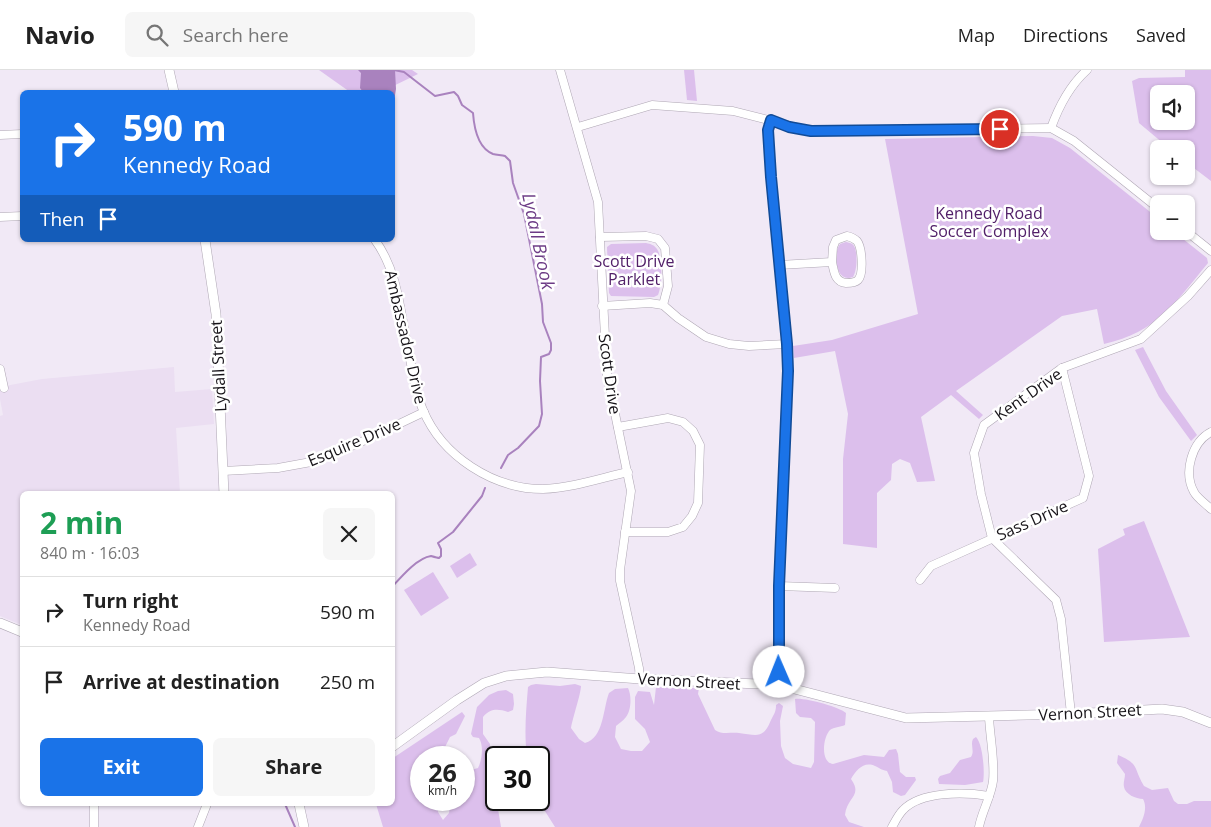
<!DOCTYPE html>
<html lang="en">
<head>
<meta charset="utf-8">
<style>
  body { margin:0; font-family:"Open Sans",sans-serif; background:#f6f6f6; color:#222; height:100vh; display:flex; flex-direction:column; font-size:19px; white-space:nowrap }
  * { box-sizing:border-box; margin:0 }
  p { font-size:16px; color:#767676 }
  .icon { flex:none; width:28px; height:28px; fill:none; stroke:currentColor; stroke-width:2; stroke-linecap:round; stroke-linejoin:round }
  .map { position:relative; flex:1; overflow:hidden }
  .drawer { position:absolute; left:20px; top:421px; width:375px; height:315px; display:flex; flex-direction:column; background:#fff; border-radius:8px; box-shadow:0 1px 4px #0004 }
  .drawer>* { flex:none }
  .banner { position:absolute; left:20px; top:20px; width:375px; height:152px; border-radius:8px; box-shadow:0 1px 4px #0004; background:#1a73e8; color:#fff; overflow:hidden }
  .tools { position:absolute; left:1150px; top:15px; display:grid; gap:10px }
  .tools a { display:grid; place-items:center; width:45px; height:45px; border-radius:8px; background:#fff; box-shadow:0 1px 4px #0004; font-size:25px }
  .speed { position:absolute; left:410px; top:676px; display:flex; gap:10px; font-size:25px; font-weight:700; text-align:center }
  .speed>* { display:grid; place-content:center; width:65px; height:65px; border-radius:50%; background:#fff; box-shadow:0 1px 4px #0004; line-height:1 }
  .speed small { font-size:12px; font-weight:400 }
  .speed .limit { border:2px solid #111; border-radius:8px; background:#fff; color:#111 }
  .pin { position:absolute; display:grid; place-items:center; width:42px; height:42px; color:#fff; margin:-21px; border:2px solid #fff; border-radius:50%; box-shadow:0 1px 5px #0007 }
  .me { position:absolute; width:55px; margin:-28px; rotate:359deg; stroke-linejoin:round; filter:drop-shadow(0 0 4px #0008) }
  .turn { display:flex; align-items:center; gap:18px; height:105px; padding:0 20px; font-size:22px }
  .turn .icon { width:65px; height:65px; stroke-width:2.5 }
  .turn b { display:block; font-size:35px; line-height:42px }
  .then { display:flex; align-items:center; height:48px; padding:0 20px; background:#0003; gap:10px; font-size:19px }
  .round { display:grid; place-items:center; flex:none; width:52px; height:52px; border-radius:8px; background:#f6f6f6 }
  .summary { display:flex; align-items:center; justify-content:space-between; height:85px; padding:0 20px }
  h1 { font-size:30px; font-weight:700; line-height:38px; color:#1e9e55 }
  .primary-button { display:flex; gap:10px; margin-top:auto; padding:10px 20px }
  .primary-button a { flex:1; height:58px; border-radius:8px; background:#1a73e8; color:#fff; font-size:20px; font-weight:700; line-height:58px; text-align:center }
  .primary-button a+a { background:#f6f6f6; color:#222 }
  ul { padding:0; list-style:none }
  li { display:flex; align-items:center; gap:15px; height:70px; padding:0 20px; border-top:1px solid #e0e0e0 }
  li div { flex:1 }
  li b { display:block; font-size:19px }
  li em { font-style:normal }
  header { display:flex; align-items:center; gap:30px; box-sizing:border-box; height:70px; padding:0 25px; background:#fff; border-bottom:1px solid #e0e0e0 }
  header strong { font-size:24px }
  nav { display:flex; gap:28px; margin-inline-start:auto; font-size:18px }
  .search { width:350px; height:45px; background:#f6f6f6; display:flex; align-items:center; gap:12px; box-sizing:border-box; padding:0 18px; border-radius:8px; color:#767676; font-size:19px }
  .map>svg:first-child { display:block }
  .built { fill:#ebdef2 }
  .green { fill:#dcbfec; fill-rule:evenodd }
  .water { fill:#a982be }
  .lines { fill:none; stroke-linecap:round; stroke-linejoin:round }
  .stream { stroke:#a982be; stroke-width:2 }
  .minor-casing { stroke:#afa7b4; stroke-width:9 }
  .tertiary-casing { stroke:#afa7b4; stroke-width:10 }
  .minor { stroke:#fff; stroke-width:8 }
  .tertiary { stroke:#fff; stroke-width:9 }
  .route-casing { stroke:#114b97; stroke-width:12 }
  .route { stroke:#1a73e8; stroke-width:9 }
  .labels { text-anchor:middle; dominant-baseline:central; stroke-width:5; stroke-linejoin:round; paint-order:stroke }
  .park-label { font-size:16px; fill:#522069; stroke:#fff }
  .street-label { font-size:16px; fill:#161318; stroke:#fff }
  .water-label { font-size:18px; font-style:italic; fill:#6d3c86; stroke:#fff }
</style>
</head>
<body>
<header>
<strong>Navio</strong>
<div class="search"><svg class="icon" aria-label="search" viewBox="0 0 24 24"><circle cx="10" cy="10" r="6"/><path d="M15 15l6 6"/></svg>Search here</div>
<nav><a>Map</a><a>Directions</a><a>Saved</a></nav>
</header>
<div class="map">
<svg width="1211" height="757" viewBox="0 0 1211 757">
  <rect width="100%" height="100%" fill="#f1e9f6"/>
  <polygon class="built" points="174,297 175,322 212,319 214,354 176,358 180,424 22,424 22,555 0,546 0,346 3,345 0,329 0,317 42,309"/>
  <g class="green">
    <polygon points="319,0 412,0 418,4 381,22 350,22"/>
    <polygon points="684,0 694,0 697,31 687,30"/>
    <path d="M1185,0H1211V111L1186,92V79H1170L1139,53L1132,11L1139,8L1185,7ZM1159,24H1186V51H1159Z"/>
    <path d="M1033,66L1052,68L1070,78L1159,149V161H1173L1207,188L1208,193C1175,233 1157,262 1104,274L1097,239L1062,246L956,321L983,345L979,349L951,325L921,347L935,411L917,412L910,393L900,389L892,394L891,410L877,423V478L843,474V389L848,344L835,281L794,288L793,276L832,270L918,244L885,69Z"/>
    <path d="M846,172C850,173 852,173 854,176C858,183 857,201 853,207C835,214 833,183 840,174Z"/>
    <path d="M646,173C651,174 654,175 657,179C663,188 662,215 658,225L654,227L611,226L609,223L607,177L611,174Z"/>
    <polygon points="1143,277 1166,321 1197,365 1191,371 1159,327 1135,280"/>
    <polygon points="1144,451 1190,567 1104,572 1098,479 1125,465 1123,459"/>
    <polygon points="470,483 477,495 457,508 450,496"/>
    <polygon points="433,502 449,528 421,546 404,520"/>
    <path d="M536,614L560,616L575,614L581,616C581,623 573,647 571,658L579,669L585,673C604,668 603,638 609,623L615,619L628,618C632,626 631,641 626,647C623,651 619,653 616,656L615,667L621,679L631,681H642L650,672L645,659L635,649V627L638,621L650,622L654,635L656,617L699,618L698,624L715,660C722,665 730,662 739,663C756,665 763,670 771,650C774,644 776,642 776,635L779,633L783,636L780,651L781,676L785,688L793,694L811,698L814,692L815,652L811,648L800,647L796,643L795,629C803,627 840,637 846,643L845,655C840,657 834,657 830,660C823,667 820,692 833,694L864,685L884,687L889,680L896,679L898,684L900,702L906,707H915L916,710L905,725L901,726L893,722L892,712L887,701C881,700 880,698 875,696C864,691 856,700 851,709C863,726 847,727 845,745L849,752L864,757H555L543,738L539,726V688L527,687C524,664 526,641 528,617L531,615Z"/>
    <path d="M506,620L513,624L514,634L513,640L508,642C498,639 491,638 483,647V664L490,674L489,721L497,733L501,757H383L376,734H392L393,688L462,642L465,646L456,664L450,667L444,679V687L421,688V730H437L438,742L443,750L449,743L451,730H464V708L471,700L478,698C482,690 484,676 479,668L473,667L471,664L477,637L489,625L498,621Z"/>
    <path d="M976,667C983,674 985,703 983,712L965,715L939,714L938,709L940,706L950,703L960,690L971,687C975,681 970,675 973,669Z"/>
    <path d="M1118,685C1140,694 1133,698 1144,716L1152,720L1168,718L1174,731L1178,734H1187L1194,731H1211V757H1139C1143,749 1148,738 1143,729C1136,729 1125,724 1124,717C1123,712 1125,709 1125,704L1117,693Z"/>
  </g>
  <polygon class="water" points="358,0 395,0 396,19 393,37 392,22 363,22 360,18 361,3"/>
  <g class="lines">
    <g class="stream">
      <path d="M394,0L404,2L435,26L454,22L458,26L462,35L473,43C474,57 478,78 493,84C497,85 502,85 505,86L510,91L513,113L524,144L542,234L543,252L551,273V280L549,284L541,287L540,311L542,344L539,356L518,378L508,385L501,398"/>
      <path d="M392,517C401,507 417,488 431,486C431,486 438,488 439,488L441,486V479L438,473L453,462L482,426L485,418"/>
      <polyline points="285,734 295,757"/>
    </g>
    <g class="minor-casing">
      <g id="minor">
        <polyline points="560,0 598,132 607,305 631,421 620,500 620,511 639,598 640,609"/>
        <polyline points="771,50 768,60 771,107 787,274 788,301 779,516 779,615"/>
        <polyline points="578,57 652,35 733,41 811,61 1051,58 1074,71 1159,139"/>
        <path d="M1051,58C1059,36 1069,16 1087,0"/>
        <polyline points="0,65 22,64"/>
        <polyline points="0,147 22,146"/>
        <polyline points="1186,161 1211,181"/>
        <polyline points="600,167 646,166 658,169 665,178 668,216 663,235"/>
        <path d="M375,170C397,200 400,238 407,274C412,296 414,319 423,340C442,386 493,419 543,419C572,418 601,408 628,402"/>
        <path d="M779,195L832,192C834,202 835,212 846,213C850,213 855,213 858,210C864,204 862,177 857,171C854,168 851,167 847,166L836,170L833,177L832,192"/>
        <polyline points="602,236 650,233 663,235 678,248 706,267 729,274 749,276 787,274"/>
        <polyline points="0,299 4,318"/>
        <polyline points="618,357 668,348 683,352 693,361 700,375 698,433 692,446 683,457 668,462 625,462"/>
        <path d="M1211,362C1192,372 1183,402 1194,422C1197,428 1206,434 1211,439"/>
        <polyline points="223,401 278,398 311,392 359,373 424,342"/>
        <polyline points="920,510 931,496 1083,428 1089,406 1062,298"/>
        <polyline points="779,516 835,518"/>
        <polyline points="1071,644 1061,549 1056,530 992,468 981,424 974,383 984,355 1062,298 1141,269 1188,226 1211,200"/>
        <polyline points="94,734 94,757"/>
        <polyline points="198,757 207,734"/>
        <path d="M892,757C895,752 898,745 903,740C921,721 964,722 989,726"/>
        <path d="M979,757C982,741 991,727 993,711C995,692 990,667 989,647"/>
      </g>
    </g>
    <g class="tertiary-casing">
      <g id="tertiary">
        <polyline points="169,0 174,22"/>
        <polyline points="205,170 216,244 224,424"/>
        <polyline points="0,553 22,562"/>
        <polyline points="392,677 457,630 484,613 506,606 547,602 640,609 779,615 906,648 1071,644 1162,639 1183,642 1211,653"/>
        <polyline points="299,734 304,757"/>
      </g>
    </g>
    <use href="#minor" class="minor"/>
    <use href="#tertiary" class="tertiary"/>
  </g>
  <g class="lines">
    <g class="route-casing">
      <polyline id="route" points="779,602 779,516 788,301 787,274 771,107 768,60 771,50 789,57 811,61 1000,59"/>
    </g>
    <use href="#route" class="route"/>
  </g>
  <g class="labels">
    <g class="park-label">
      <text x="989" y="143">Kennedy Road<tspan x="989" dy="18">Soccer Complex</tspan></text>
      <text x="634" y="191">Scott Drive<tspan x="634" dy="18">Parklet</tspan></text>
    </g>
    <g class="street-label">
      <text transform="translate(406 267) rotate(77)">Ambassador Drive</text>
      <text transform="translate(218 296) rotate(-93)">Lydall Street</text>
      <text transform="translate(610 304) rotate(82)">Scott Drive</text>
      <text transform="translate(1028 324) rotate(-35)">Kent Drive</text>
      <text transform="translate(354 372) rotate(-23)">Esquire Drive</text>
      <text transform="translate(1032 450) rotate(-24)">Sass Drive</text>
      <text transform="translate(689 611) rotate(3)">Vernon Street</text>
      <text transform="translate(1090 642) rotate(-3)">Vernon Street</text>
    </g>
    <g class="water-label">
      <text transform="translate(539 171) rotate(78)">Lydall Brook</text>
    </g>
  </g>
</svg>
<div class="tools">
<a><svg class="icon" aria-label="sound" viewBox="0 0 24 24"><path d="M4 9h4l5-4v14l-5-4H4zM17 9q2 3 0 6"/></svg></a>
<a>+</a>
<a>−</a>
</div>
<div class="speed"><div>26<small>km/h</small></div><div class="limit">30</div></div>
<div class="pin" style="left:1000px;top:59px;background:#d93025"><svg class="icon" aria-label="arrive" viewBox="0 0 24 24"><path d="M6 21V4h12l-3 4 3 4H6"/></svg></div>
<svg class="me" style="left:779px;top:602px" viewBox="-20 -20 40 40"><circle r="19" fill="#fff"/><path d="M0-13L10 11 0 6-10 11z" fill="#1a73e8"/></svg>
<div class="banner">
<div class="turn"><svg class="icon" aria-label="right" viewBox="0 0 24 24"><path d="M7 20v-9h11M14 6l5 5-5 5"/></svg><div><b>590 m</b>Kennedy Road</div></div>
<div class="then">Then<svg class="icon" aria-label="arrive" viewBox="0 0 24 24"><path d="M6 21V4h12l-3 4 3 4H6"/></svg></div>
</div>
<section class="drawer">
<div class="summary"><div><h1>2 min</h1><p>840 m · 16:03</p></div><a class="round"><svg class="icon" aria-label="close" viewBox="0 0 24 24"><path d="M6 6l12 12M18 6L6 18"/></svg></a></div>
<ul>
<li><svg class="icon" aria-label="right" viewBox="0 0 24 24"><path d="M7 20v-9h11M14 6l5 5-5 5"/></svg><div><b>Turn right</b><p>Kennedy Road</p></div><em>590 m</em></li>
<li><svg class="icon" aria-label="arrive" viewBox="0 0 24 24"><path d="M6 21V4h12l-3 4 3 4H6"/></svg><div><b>Arrive at destination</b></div><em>250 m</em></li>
</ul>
<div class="primary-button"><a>Exit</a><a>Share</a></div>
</section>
</div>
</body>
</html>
